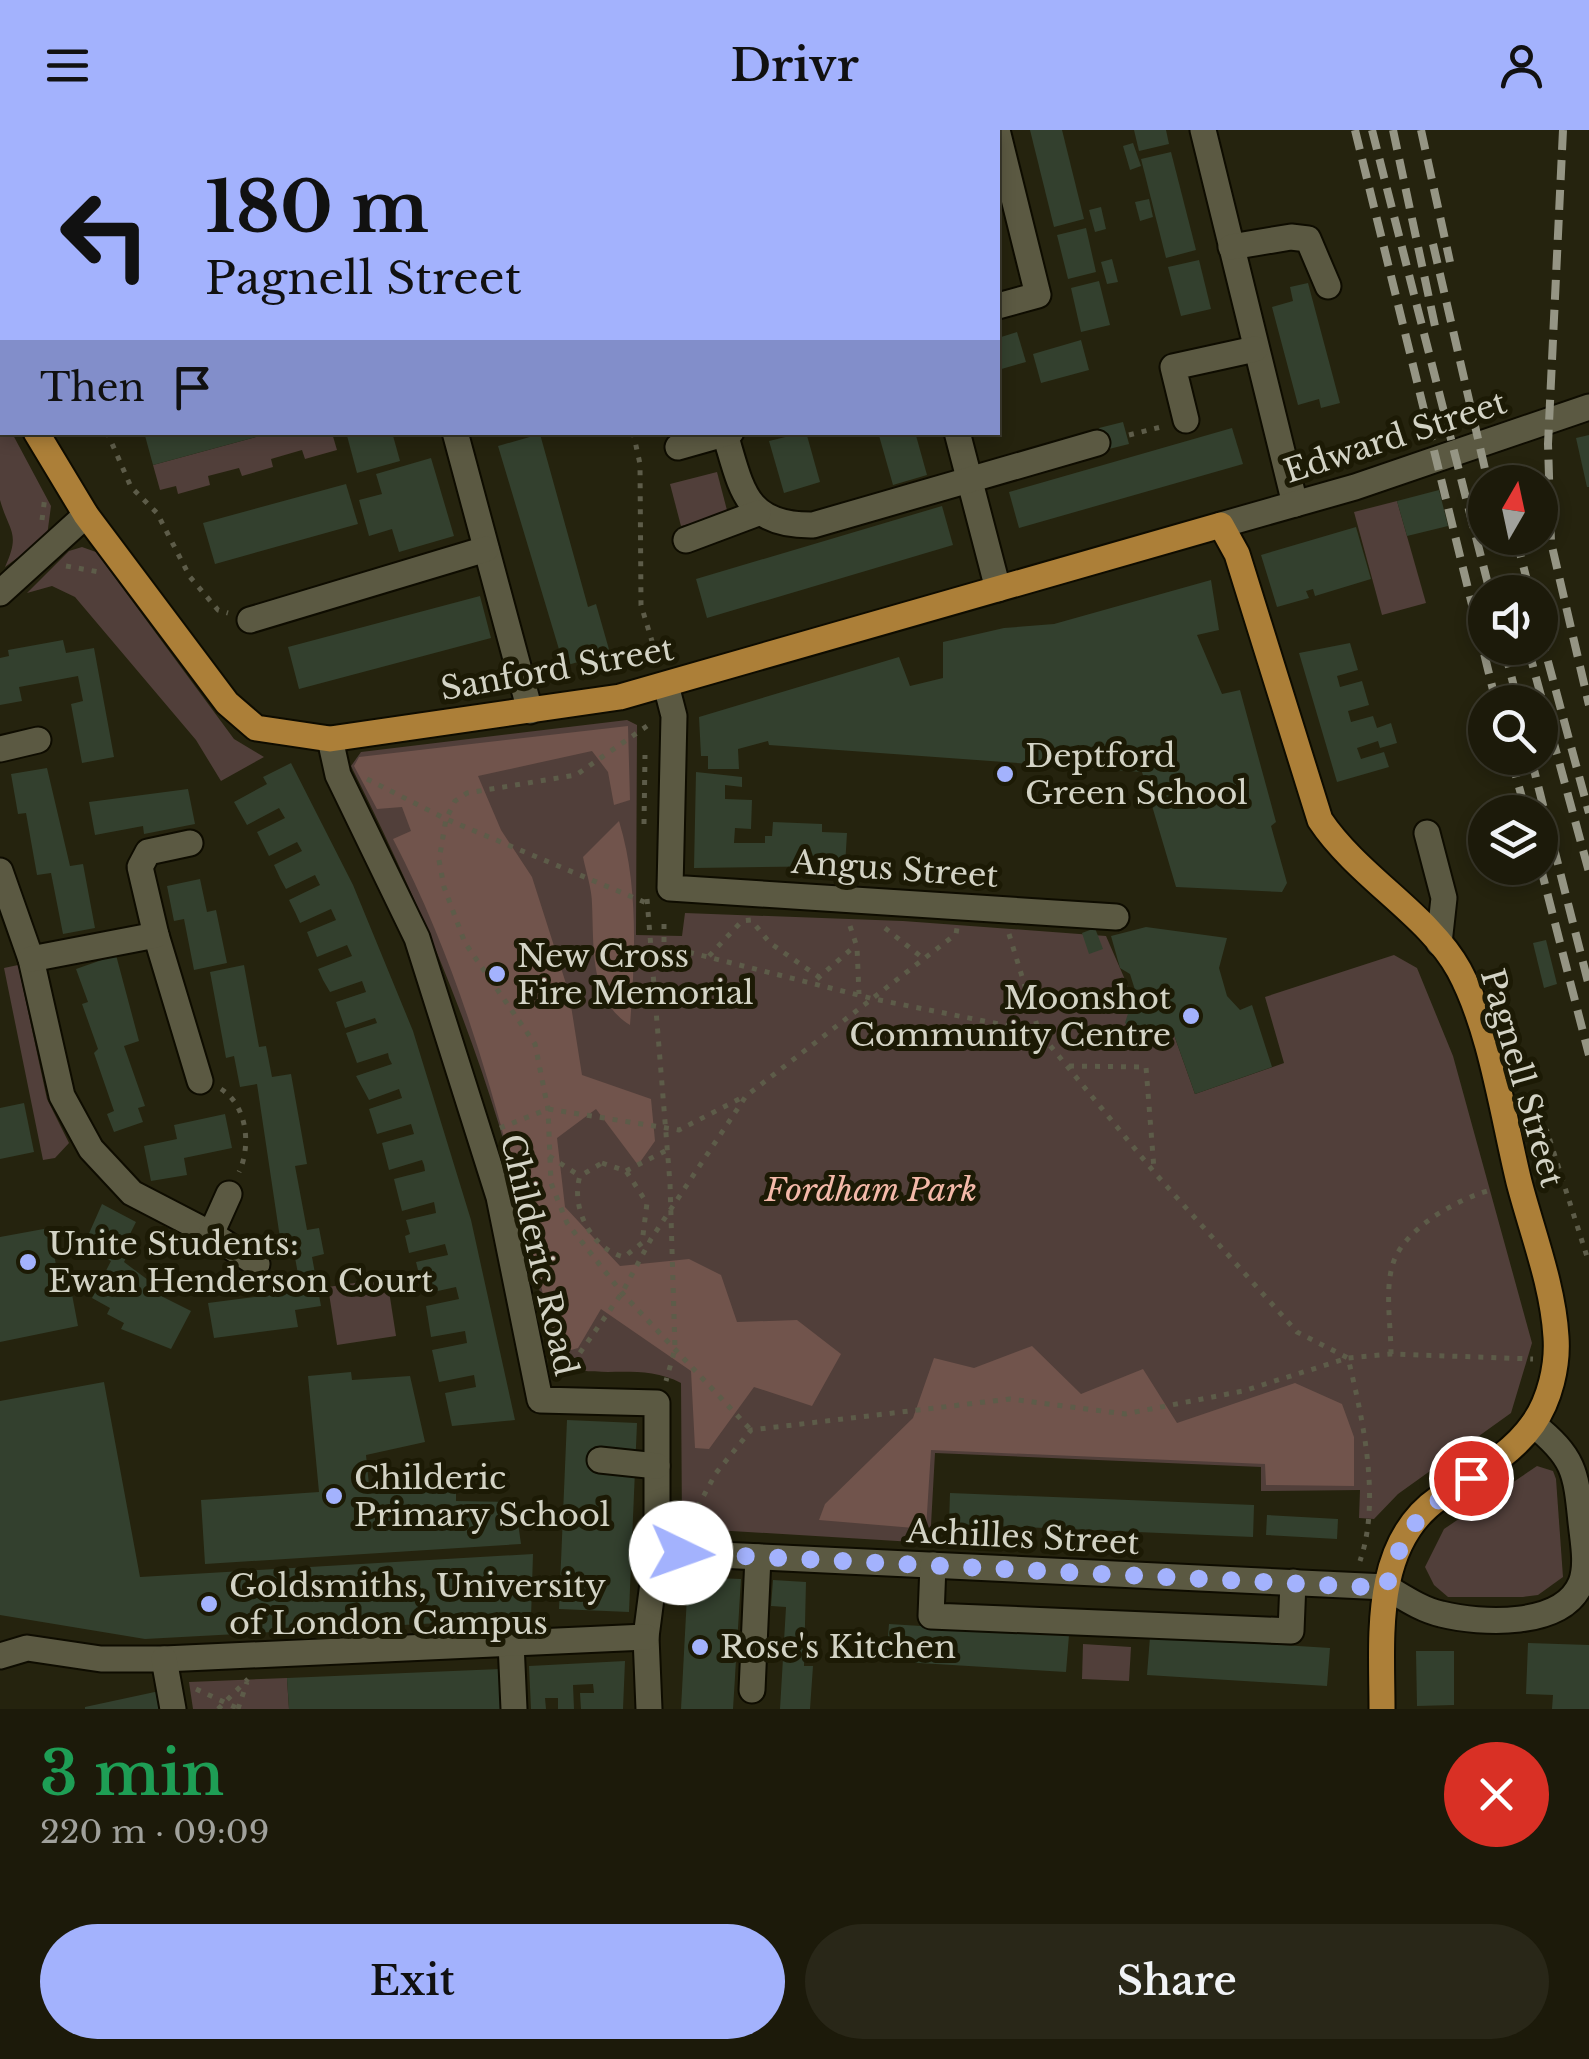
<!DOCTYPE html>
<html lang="en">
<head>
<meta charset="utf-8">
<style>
  body { margin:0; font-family:"Libre Baskerville",serif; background:#292718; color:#f1f3f6; height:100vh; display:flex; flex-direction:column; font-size:38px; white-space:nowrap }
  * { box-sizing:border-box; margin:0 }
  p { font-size:32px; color:#a0a19c }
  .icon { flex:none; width:55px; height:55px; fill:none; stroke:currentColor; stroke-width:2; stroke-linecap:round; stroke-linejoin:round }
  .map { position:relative; height:1579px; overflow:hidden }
  .sheet { display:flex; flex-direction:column; background:#1c1a0a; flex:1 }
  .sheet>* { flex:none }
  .banner { position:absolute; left:0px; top:0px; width:1000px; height:305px; box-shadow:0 5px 15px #0003,0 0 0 2px #3a382b; background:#a3b2fd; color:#111; overflow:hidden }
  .needle { width:65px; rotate:9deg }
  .controls { position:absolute; left:1468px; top:335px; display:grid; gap:20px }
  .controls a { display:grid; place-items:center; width:90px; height:90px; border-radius:50%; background:#1c1a0a; box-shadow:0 5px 15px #0003,0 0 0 2px #3a382b; font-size:50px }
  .pin { position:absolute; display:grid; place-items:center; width:85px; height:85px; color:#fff; margin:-42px; border:5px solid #fff; border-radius:50%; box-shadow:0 2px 10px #0007 }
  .me { position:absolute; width:110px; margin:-55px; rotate:93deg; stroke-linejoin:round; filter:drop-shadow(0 0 8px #0008) }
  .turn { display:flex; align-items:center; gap:35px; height:210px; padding:0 40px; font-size:45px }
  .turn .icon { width:130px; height:130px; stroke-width:2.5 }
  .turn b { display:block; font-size:70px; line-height:85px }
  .then { display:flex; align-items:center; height:95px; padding:0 40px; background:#0003; gap:20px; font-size:38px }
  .round { display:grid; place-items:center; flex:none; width:105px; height:105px; border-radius:52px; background:#292718 }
  .summary { display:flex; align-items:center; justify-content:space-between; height:170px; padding:0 40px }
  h1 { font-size:60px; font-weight:600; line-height:75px; color:#1e9e55 }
  .button { display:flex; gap:20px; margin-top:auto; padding:20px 40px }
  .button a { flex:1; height:115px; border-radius:60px; background:#a3b2fd; color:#111; font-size:40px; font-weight:600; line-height:115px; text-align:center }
  .button a+a { background:#292718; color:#f1f3f6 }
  header { display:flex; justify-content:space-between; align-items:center; height:130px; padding:0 40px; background:#a3b2fd; color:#111; font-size:45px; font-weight:600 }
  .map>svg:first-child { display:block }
  .green { fill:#513f3a }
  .forest { fill:#71544c }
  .building { fill:#33402e }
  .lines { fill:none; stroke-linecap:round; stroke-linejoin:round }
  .minor-casing { stroke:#0e0c00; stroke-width:29 }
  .major-casing { stroke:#0e0c00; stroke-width:29 }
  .path { stroke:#5d5c49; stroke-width:5; stroke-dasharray:5 8; stroke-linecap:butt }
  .minor { stroke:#5b5942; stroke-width:25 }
  .major { stroke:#ac7f38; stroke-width:25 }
  .rail { stroke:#959584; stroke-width:8; stroke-dasharray:20 10; stroke-linecap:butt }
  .route { stroke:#a3b2fd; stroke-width:18; stroke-dasharray:0 32.4 }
  .poi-dot { fill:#a3b2fd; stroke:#1c1a05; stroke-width:4 }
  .labels { text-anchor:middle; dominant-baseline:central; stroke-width:10; stroke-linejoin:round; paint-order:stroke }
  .street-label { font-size:32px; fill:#d3d3c5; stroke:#1c1a05 }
  .poi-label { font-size:32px; fill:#d3d3c5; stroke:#1c1a05; text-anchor:start }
  .park-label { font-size:32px; font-style:italic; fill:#f4b9a9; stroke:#1c1a05 }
</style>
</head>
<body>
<header><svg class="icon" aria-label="menu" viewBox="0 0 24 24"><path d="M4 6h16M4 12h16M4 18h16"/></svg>Drivr<svg class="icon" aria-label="person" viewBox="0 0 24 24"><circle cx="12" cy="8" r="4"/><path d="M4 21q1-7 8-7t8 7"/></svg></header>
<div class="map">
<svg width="1589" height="1579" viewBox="0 0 1589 1579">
  <rect width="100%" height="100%" fill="#25230e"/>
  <g class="green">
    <path d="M0,281L2,302L12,303L51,376L47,406L5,437C21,402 9,402 0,370C0,344 0,307 0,281Z"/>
    <polygon points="271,303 332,303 337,320 305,329 302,320 271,329 273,337 242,346 239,338 208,346 210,355 178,364 176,356 160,360 153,335"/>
    <polygon points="717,342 728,384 681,396 670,354"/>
    <polygon points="1397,371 1426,473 1382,485 1354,382"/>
    <polygon points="82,417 96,422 234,609 264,627 221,651 196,610 75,467 52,456 27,463 69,421"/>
    <path d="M627,590L637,595L636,805L682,806L685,783L903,791L1106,806L1133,868L1126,893L1145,911L1173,902L1195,964L1284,933L1265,867L1394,825L1417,838L1453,926L1532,1213L1511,1283L1398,1364L1374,1389L1359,1388L1360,1360L1261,1361V1337L935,1323L930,1413L682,1398L681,1253C639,1231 596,1252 556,1233C537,1154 522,1073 499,995C461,870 409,752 351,636L361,622Z"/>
    <polygon points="18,835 47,969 69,1013 55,1028 43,1030 4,838"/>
    <polygon points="387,1148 396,1206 337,1215 328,1157"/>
    <polygon points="1537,1336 1553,1341 1556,1349 1563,1447 1538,1465 1523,1467 1448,1467 1434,1455 1425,1437 1444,1399"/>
    <polygon points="1083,1514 1131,1517 1129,1551 1082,1549"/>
    <polygon points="287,1548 289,1579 193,1579 189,1552"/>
  </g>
  <g class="forest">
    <path d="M628,596L630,670L614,675L608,642L592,621L478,646L501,700L532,747L569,863L582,945L651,969L655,1011L638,1035L596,979L557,1008L565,1077L620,1136L689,1129L721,1145L737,1192L797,1190L841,1224L812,1276L754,1257L709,1319L695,1318L691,1241L601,1179L578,1218L557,1224C516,1049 477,870 393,709L411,701L402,677L377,679L354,636L359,627Z"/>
    <path d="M619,691C639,756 635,829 630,895C589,870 594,817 592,774C592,759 586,742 583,727Z"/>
    <polygon points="1032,1216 1081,1264 1143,1239 1177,1293 1295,1253 1342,1274 1354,1307 1354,1356 1266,1355 1265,1334 931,1320 926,1399 819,1390 825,1374 913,1288 934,1228 974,1238"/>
  </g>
  <g class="building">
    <polygon points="1030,0 1062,0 1084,89 1054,97"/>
    <polygon points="1134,0 1166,0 1169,14 1139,21"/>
    <polygon points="1133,13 1141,36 1130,40 1123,16"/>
    <polygon points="1171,22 1196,120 1166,128 1141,29"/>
    <polygon points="1149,69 1153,87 1140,91 1135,72"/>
    <polygon points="1101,77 1106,99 1095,102 1089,80"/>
    <polygon points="1086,98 1096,142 1068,149 1057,105"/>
    <polygon points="1112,129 1118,152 1107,154 1101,132"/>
    <polygon points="1199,130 1211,179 1181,186 1168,137"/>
    <polygon points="1099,151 1110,195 1081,202 1071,158"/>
    <polygon points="1308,153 1340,273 1321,278 1319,269 1298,275 1272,177 1293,171 1290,157"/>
    <polygon points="1017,202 1026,232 998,240 998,208"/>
    <polygon points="1081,210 1089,240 1041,253 1033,224"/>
    <polygon points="1123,292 1129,314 1105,320 1099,298"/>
    <polygon points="1232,298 1243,334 1019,398 1009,362"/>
    <polygon points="144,302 266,302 267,304 153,335"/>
    <polygon points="346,302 392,302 400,331 357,343"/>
    <polygon points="806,302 820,352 784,363 769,311"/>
    <polygon points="878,302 915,302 927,345 893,355"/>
    <polygon points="540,304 588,477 596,474 610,523 564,536 498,316"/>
    <polygon points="1589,305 1589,357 1587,357 1576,308"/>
    <polygon points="431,328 454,406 399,422 392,399 369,406 359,370 382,364 376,344"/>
    <polygon points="346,354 358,394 215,434 203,393"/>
    <polygon points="1439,360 1448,396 1407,406 1397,371"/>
    <polygon points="942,376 953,415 707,488 696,449"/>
    <polygon points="1356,397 1371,449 1315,466 1313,459 1306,461 1309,468 1277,477 1261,425"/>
    <polygon points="1211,450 1219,500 1197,505 1222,564 1240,560 1276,692 1271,696 1287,753 1282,762 1176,757 1142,642 769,615 768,611 738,619 739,639 708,639 708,626 701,626 699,587 899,527 910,556 943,548 943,512 1004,498 1054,494"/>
    <polygon points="480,466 491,508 299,559 288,517"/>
    <polygon points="63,510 66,523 94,518 114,627 82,633 71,574 83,571 78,546 19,557 22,571 0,575 0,528 9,526 8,520"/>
    <polygon points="1350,513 1358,540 1337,546 1340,557 1362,551 1369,575 1348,581 1351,592 1373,586 1377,598 1391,593 1397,613 1380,618 1378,611 1357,618 1361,629 1384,622 1389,637 1337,652 1299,523"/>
    <polygon points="291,633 353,755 413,901 471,1090 515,1290 452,1296 445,1263 476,1257 474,1245 439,1252 432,1220 467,1213 465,1201 431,1207 426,1176 459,1169 456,1157 424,1164 416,1132 448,1125 445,1114 409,1123 405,1106 410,1104 406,1090 436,1083 435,1077 434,1072 402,1081 394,1049 425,1041 424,1035 422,1030 389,1040 382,1013 414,1004 411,994 377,1004 369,979 402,968 399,959 369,970 356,946 392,934 389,928 388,923 357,933 346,903 377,893 375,888 345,898 336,872 366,862 362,851 330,862 323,850 318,839 352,826 347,815 317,827 307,802 336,790 331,779 300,793 295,782 289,770 320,755 315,745 286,759 280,748 274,735 302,721 297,712 269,726 257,702 285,688 279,678 247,695 234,672 267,654 263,647"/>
    <polygon points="47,638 70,736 83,734 95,798 63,804 51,743 37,745 26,683 18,684 11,644"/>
    <polygon points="696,642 742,647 742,657 725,655 725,669 752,670 751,699 735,698 734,713 765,713 765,706 772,706 773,692 822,694 822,702 847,703 845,736 694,738"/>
    <polygon points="188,659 195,694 144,704 143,696 95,705 89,672"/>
    <polygon points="200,749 207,782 216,780 227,833 194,840 184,789 174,791 167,756"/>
    <polygon points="1146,797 1227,808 1219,838 1227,866 1240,880 1252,875 1272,937 1195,964 1173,902 1145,912 1125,893 1133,868 1154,858 1135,860 1130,844 1120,838 1111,806"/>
    <polygon points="1095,798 1103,819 1089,824 1082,803"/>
    <polygon points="1546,810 1557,854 1544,858 1533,813"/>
    <polygon points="116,825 139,911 124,916 145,976 138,978 143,992 114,1002 107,984 114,981 94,923 98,919 82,874 88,872 76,839"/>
    <polygon points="244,835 259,917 266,916 272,947 291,944 307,1034 295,1036 307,1100 319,1098 324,1124 312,1127 321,1176 295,1180 298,1197 214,1208 208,1173 301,1161 291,1105 280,1108 257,954 240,957 234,926 226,928 210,842"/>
    <polygon points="24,973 34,1022 0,1029 0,978"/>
    <polygon points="225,984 232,1018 184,1028 187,1045 151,1051 144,1016 177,1009 174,995"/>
    <polygon points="102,1074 136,1092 127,1110 133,1114 124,1132 156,1156 153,1162 191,1181 171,1219 121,1199 124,1193 107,1184 110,1178 92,1168 111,1131 83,1117"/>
    <polygon points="49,1098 60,1156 70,1154 78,1196 0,1212 0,1107"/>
    <polygon points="351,1242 352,1250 410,1246 425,1312 366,1325 369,1355 456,1357 456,1371 515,1372 521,1414 205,1434 201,1370 319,1362 308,1246"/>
    <polygon points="104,1252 140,1447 533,1424 531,1488 145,1509 0,1485 0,1271"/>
    <polygon points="567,1290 637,1293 629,1482 559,1479"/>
    <polygon points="950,1363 1254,1375 1253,1407 949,1394"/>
    <polygon points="1267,1385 1338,1389 1337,1409 1266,1405"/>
    <polygon points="688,1447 741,1449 733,1579 681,1579"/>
    <polygon points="773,1450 806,1452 804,1536 813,1536 810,1579 780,1579 786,1477 771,1476"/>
    <polygon points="889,1494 1069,1505 1066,1542 886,1531"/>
    <polygon points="1150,1507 1330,1518 1327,1556 1147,1545"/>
    <polygon points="1528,1513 1589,1515 1589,1579 1552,1579 1553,1565 1526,1564"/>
    <polygon points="1416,1521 1454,1521 1454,1575 1417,1576"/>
    <polygon points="625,1531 623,1579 581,1579 580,1563 594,1563 593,1554 573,1555 574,1579 558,1579 558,1568 545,1568 546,1579 531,1579 529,1536"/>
    <polygon points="500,1539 502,1579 289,1579 287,1548"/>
    <polygon points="164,1560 167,1579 85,1579 85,1577"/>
  </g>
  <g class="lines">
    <g class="minor-casing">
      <g id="minor">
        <polyline points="725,0 726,2"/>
        <polyline points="997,0 1038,165 998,176"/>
        <polyline points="1203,0 1295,374"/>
        <polyline points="313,2 318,0"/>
        <polyline points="1231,117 1291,107 1308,109 1328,156"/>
        <polyline points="0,151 2,150"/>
        <polyline points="1186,290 1173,237 1255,219"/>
        <polyline points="455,302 530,581"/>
        <polyline points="957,302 998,459"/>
        <path d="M725,304C742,360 745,396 813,395L1097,313"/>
        <polyline points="678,317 731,302"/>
        <polyline points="1221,395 1355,357 1589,277"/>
        <polyline points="686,410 758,383"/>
        <polyline points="0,463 86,385"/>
        <polyline points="250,490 486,419"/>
        <polyline points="666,555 674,586 670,758 1116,787"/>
        <polyline points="330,609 338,645 417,808 499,1067 540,1270 657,1273 657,1422 646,1507 649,1579"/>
        <polyline points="0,619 38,610"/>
        <polyline points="1427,703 1444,768 1439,813"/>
        <polyline points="0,741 31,829 62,966 91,1019 132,1063 211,1104 257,1134"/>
        <polyline points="156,805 200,951"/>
        <polyline points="31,829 156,805 140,737 148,722 190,713"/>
        <polyline points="211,1104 229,1064"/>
        <polyline points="600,1330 657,1336"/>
        <path d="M657,1422L1386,1457C1403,1467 1422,1480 1441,1484C1481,1494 1563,1498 1581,1453C1588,1435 1583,1411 1581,1392C1576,1341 1574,1327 1533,1294"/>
        <polyline points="933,1435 931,1486 1291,1501 1293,1452"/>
        <polyline points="511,1513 514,1579"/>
        <polyline points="0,1526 27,1518 101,1529 164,1529 646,1507"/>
        <polyline points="164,1529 173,1579"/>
        <polyline points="752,1560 758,1427"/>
      </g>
    </g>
    <g class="major-casing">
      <g id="major">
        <polyline points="0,246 2,250"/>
        <path d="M36,302L86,385L227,573L256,598L330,609L620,567L1221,395L1237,424L1320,690C1358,747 1429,785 1459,840C1491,899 1503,987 1519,1052C1532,1102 1553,1155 1556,1207C1558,1235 1550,1270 1533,1294C1510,1327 1471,1346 1439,1368C1372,1414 1382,1508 1382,1579"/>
      </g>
    </g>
    <g class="path">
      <polyline points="584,0 584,2"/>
      <polyline points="107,302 131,357 157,383 190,447 218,480 228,483"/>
      <polyline points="633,302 640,334 641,475 658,531"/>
      <polyline points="1129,305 1165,296"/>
      <polyline points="42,390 45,366"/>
      <polyline points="66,436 99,442"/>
      <polyline points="647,596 576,645 467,663 455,671 446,689 439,730 444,757 465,813 535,914 548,979 551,1053 567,1093 622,1163 751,1300"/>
      <polyline points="367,649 446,689 649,774"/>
      <polyline points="644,694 645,625"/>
      <polyline points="647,769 670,1053 675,1219 666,1251"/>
      <polyline points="664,794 664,821"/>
      <polyline points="850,796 857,817 859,864"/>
      <polyline points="885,798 924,829"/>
      <polyline points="1009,804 1039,902"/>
      <path d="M650,821L688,822L874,869L1039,902L1154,1042L1297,1202L1348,1228C1363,1290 1381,1370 1360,1431"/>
      <polyline points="709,826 742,791 751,790 770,813 819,847"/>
      <polyline points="817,849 856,815"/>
      <polyline points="1069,936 1146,937 1154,1039"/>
      <path d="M221,959C248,976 251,1017 239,1042"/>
      <polyline points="1532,992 1547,1001 1589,1133"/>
      <polyline points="500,998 548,979 679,1000 745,966"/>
      <polyline points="549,1026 580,1046"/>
      <path d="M602,1033L626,1041L647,1073L642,1113L624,1127C592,1119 570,1078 580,1046Z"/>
      <polyline points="626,1041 667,1020"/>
      <path d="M1391,1224C1391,1197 1385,1163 1392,1137C1401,1099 1459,1068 1494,1059"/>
      <polyline points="565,1244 622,1163 651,1109 746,966 956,804 957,798"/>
      <polyline points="685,1400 716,1343 751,1300 1010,1269 1125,1284 1243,1261 1348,1228 1391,1224 1533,1229"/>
      <polyline points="196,1559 239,1579"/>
      <polyline points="218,1579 248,1549"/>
      <polyline points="238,1579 247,1552"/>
    </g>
    <use href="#minor" class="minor"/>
    <use href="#major" class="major"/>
    <g class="rail">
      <polyline points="1355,0 1496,572"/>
      <polyline points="1372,0 1490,462"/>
      <polyline points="1393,0 1435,196"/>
      <polyline points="1421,0 1450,132"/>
      <polyline points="1563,0 1548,314 1551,412 1589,575"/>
      <polyline points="1433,114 1488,352"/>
      <polyline points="1516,408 1530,462"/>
      <polyline points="1540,502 1589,683"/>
      <polyline points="1504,518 1518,572"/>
      <polyline points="1528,518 1589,742"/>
      <polyline points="1511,628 1526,682"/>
      <polyline points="1531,628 1589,856"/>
      <polyline points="1540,735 1589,925"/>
    </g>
  </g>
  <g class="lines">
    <path class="route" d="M681,1423L1386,1458C1403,1399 1420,1380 1471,1348"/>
  </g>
  <g class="poi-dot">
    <circle cx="1005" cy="644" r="10"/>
    <circle cx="497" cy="844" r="10"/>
    <circle cx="1191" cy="886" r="10"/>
    <circle cx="28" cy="1132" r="10"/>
    <circle cx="334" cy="1366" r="10"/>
    <circle cx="209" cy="1474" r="10"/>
    <circle cx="700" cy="1517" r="10"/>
  </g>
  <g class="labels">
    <g class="street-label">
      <text transform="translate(1395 307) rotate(-18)">Edward Street</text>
      <text transform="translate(557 539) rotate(-10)">Sanford Street</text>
      <text transform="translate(895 739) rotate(4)">Angus Street</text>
      <text transform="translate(1522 948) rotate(74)">Pagnell Street</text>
      <text transform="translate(539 1125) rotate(77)">Childeric Road</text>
      <text transform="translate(1023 1407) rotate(3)">Achilles Street</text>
    </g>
    <g class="poi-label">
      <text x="1025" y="626">Deptford<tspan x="1025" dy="37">Green School</tspan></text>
      <text x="517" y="826">New Cross<tspan x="517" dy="37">Fire Memorial</tspan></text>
      <text x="1171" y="868" text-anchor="end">Moonshot<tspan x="1171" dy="37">Community Centre</tspan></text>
      <text x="48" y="1114">Unite Students:<tspan x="48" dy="37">Ewan Henderson Court</tspan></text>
      <text x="354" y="1348">Childeric<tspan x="354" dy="37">Primary School</tspan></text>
      <text x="229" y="1456">Goldsmiths, University<tspan x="229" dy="37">of London Campus</tspan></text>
      <text x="720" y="1517">Rose's Kitchen</text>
    </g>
    <g class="park-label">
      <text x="871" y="1060">Fordham Park</text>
    </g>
  </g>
</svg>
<div class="controls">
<a><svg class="needle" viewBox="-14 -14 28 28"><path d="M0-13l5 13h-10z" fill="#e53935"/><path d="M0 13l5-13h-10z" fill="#a0a19c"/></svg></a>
<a><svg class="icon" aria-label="sound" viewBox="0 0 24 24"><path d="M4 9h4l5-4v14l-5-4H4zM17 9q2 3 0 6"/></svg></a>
<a><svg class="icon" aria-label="search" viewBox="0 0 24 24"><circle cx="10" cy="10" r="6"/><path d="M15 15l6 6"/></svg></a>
<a><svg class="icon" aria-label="layers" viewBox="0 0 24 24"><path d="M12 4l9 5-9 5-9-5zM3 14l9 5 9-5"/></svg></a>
</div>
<div class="pin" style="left:1471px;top:1348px;background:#d93025"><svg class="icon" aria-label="arrive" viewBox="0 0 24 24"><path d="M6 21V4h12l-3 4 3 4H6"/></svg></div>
<svg class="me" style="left:681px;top:1423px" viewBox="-20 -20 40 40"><circle r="19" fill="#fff"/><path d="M0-13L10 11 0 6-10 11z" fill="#a3b2fd"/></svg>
<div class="banner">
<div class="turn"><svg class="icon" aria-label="left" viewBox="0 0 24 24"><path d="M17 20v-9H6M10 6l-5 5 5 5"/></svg><div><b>180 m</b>Pagnell Street</div></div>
<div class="then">Then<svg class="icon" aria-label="arrive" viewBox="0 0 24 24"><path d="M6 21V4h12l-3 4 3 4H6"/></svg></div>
</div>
</div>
<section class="sheet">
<div class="summary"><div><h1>3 min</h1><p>220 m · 09:09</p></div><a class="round" style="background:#d93025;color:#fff"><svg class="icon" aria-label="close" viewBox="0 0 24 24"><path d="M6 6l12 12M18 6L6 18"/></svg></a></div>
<div class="button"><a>Exit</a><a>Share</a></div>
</section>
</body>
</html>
